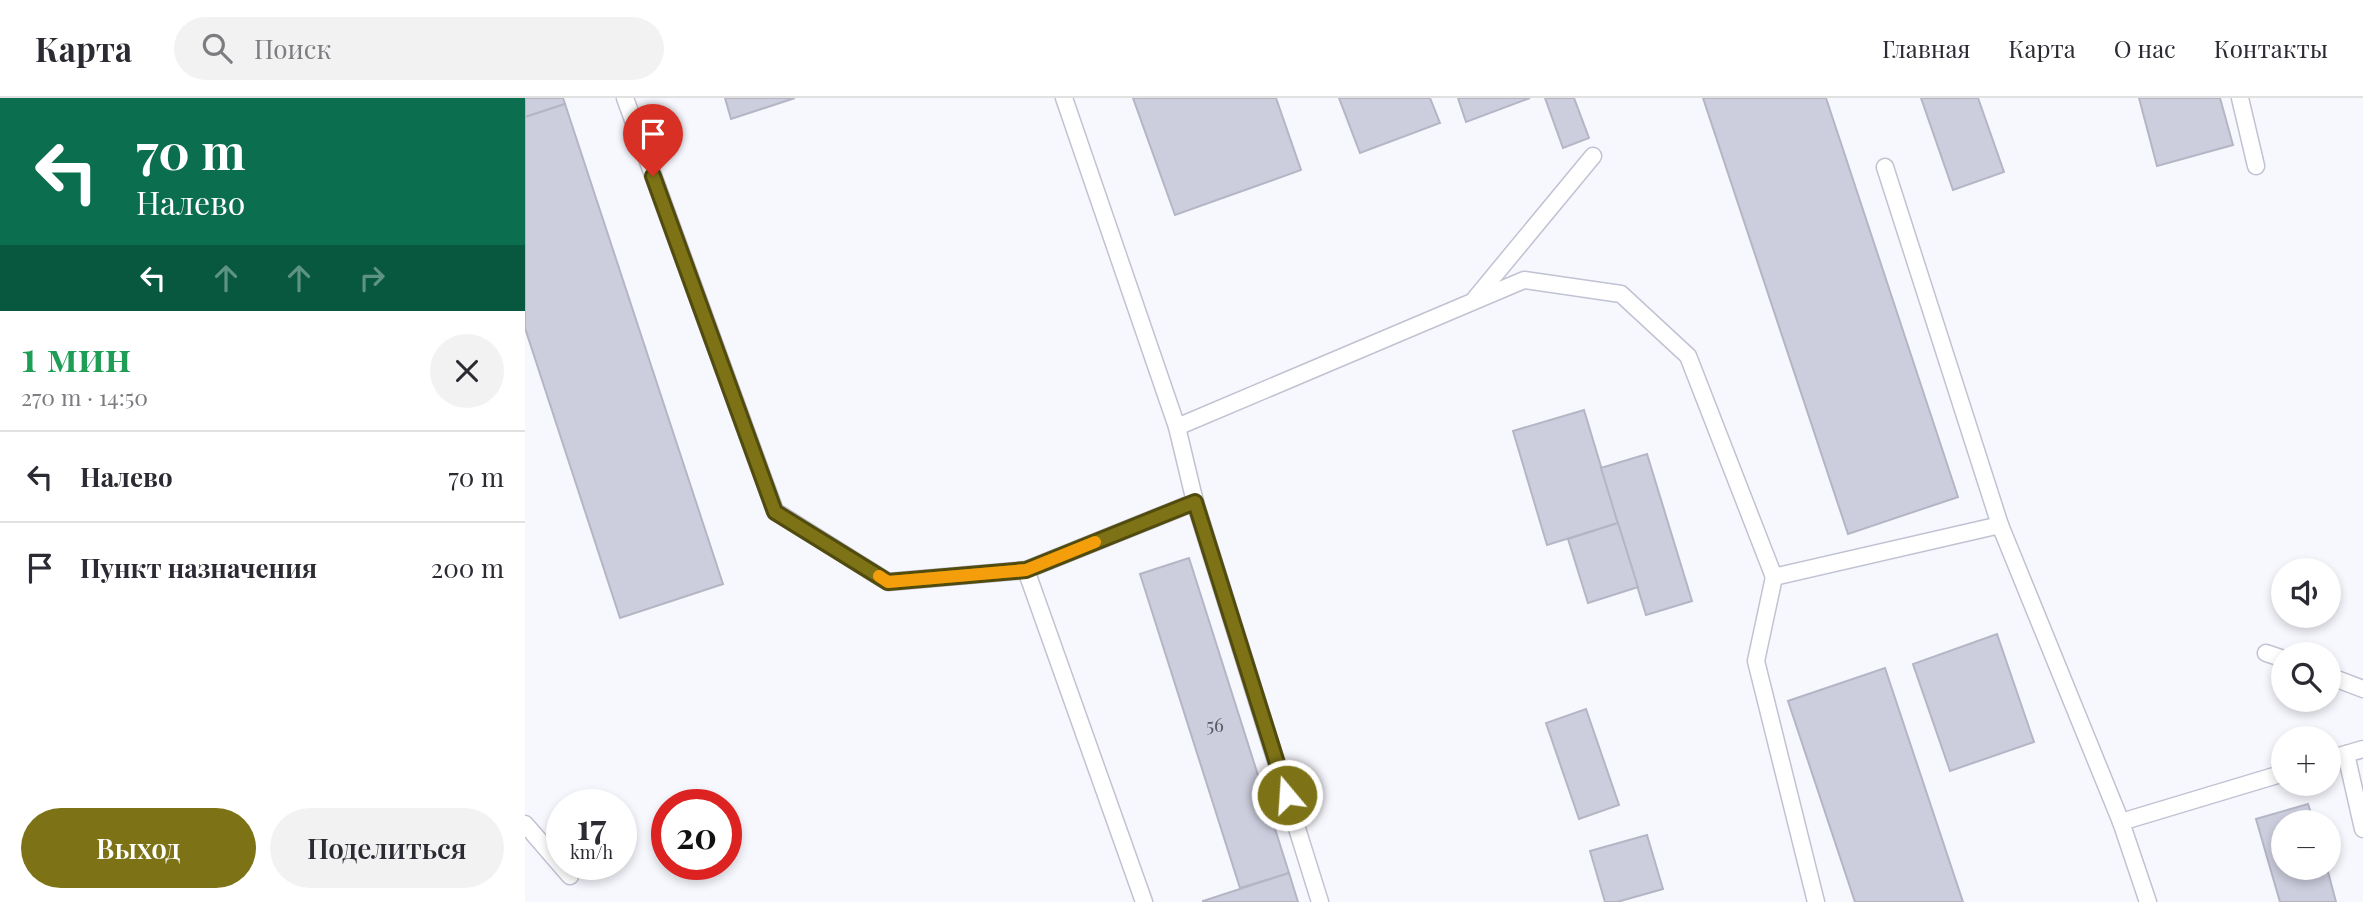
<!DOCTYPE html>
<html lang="ru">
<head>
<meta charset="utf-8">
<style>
  body { margin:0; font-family:"Playfair Display",serif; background:#f2f2f3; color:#2b2b33; height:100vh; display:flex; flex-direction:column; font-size:26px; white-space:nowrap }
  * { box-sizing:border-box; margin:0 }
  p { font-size:23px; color:#7c7c81 }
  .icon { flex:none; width:38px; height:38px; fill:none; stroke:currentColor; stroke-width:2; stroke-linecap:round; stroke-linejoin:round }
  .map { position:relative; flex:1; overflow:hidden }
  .sheet { display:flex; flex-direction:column; background:#fff; width:525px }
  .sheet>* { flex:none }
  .banner { background:#0b6e4f; color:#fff; overflow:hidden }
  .controls { position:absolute; left:1746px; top:460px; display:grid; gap:14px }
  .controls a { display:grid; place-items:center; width:70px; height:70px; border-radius:50%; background:#fff; box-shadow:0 4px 10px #0003; font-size:35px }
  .speed { position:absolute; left:21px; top:691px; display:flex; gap:14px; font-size:35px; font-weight:700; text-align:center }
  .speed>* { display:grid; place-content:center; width:91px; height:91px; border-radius:50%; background:#fff; box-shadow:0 4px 10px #0003; line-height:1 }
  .speed small { font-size:18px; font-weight:400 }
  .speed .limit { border:10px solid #d22; background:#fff; color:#111 }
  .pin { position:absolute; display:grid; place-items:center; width:60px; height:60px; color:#fff; margin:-72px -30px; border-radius:50% 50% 50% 0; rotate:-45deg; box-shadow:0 0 7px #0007 }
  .pin .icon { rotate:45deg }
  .me { position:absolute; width:77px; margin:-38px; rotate:342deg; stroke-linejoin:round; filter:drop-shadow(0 0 5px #0008) }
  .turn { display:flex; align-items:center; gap:24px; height:147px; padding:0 21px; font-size:32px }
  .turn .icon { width:91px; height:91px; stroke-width:2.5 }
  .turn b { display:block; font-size:49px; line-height:60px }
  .lanes { display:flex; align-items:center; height:66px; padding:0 21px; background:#0003; justify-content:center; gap:35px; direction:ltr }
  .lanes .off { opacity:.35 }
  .round { display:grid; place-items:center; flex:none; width:74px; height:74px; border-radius:37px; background:#f2f2f3 }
  .overview { display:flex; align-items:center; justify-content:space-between; height:119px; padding:0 21px }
  h1 { font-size:42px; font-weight:600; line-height:52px; color:#1e9e55 }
  .cta { display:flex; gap:14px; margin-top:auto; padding:14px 21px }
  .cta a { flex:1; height:80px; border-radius:42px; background:#7d7316; color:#fff; font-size:28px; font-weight:600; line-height:80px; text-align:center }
  .cta a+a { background:#f2f2f3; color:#2b2b33 }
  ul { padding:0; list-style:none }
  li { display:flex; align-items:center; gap:21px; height:91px; padding:0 21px; border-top:2px solid #e1e1e2 }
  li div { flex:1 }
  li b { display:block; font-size:26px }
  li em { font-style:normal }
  header { display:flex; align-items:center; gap:42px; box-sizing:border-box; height:98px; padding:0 35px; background:#fff; border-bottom:2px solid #e1e1e2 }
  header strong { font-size:33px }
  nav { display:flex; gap:38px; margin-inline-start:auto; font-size:24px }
  .search { width:490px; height:63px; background:#f2f2f3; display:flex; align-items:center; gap:18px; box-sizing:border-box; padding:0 24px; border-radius:38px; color:#7c7c81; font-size:26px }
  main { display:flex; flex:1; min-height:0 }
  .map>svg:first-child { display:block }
  .building { fill:#cccddd; stroke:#b5b6c5; stroke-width:2 }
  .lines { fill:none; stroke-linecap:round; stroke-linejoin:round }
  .lane-casing { stroke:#c1c2d2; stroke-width:19 }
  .lane { stroke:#fff; stroke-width:16 }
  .route-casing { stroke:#514b0e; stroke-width:18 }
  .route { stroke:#7d7316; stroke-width:12 }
  .slow { stroke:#f59e0b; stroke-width:12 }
  .labels { text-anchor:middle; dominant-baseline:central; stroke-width:5; stroke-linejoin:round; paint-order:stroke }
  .number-label { font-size:19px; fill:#585962 }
</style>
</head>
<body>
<header>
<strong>Карта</strong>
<div class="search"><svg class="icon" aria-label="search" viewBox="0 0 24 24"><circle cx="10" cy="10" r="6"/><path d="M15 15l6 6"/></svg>Поиск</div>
<nav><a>Главная</a><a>Карта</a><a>О нас</a><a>Контакты</a></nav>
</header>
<main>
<section class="sheet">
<div class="banner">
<div class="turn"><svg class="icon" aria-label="left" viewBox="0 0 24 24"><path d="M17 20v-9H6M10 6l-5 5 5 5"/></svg><div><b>70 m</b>Налево</div></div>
<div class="lanes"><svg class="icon" aria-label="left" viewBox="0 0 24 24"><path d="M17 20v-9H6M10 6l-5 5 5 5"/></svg><svg class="icon off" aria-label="ahead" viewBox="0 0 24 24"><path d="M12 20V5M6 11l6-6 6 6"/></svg><svg class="icon off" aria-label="ahead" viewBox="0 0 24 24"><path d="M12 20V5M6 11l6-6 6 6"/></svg><svg class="icon off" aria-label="right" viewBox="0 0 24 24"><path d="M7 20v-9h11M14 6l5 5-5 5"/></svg></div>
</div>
<div class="overview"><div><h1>1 мин</h1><p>270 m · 14:50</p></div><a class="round"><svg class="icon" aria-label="close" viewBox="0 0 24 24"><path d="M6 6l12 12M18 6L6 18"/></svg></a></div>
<ul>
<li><svg class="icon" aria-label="left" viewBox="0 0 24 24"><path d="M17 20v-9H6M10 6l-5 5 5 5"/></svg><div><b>Налево</b></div><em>70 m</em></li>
<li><svg class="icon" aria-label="arrive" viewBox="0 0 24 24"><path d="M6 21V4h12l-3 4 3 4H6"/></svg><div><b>Пункт назначения</b></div><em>200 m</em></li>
</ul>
<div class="cta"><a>Выход</a><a>Поделиться</a></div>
</section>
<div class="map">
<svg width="1838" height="804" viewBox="0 0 1838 804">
  <rect width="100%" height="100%" fill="#f7f7fe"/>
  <g class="building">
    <polygon points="0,0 38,0 40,6 0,19"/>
    <polygon points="200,0 270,0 206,21"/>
    <polygon points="608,0 751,0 776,72 650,117"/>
    <polygon points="814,0 905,0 915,25 835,55"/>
    <polygon points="933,0 1005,0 941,24"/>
    <polygon points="1020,0 1049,0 1064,40 1038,50"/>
    <polygon points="1178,0 1301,0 1433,399 1323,436"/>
    <polygon points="1396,0 1453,0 1479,74 1428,92"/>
    <polygon points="1614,0 1695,0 1708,47 1632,68"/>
    <polygon points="40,6 198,486 95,520 0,230 0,19"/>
    <polygon points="1059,312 1093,425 1022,447 988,333"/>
    <polygon points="1122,356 1167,503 1121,517 1076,370"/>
    <polygon points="1093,425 1113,489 1063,505 1043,441"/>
    <polygon points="664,460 764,775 715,790 615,476"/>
    <polygon points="1472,536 1509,644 1425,673 1388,566"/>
    <polygon points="1360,570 1438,804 1330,804 1263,603"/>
    <polygon points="1061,611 1094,707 1054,721 1021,625"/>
    <polygon points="1783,706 1789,724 1759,724 1759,770 1802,770 1811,804 1755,804 1731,721"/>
    <polygon points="1122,737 1138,791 1092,804 1080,804 1065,753"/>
    <polygon points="764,775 773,804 678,804 678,803"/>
  </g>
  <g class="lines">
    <g class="lane-casing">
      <g id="lane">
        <polyline points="100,0 250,413 363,484 501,472 670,404 652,329 539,0"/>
        <polyline points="1715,0 1731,68"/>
        <polyline points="1360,69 1475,427"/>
        <polyline points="949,202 1068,58"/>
        <polyline points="652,329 999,182 1096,196 1163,258 1249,479 1475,427 1596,724"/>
        <polyline points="670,404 795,804"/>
        <polyline points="501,472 619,804"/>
        <polyline points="1249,479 1231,563 1291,804"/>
        <polyline points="1741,555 1759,561"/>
        <polyline points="1804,578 1838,591"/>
        <polyline points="1821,656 1838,731"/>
        <polyline points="1804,661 1838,651"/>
        <polyline points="0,726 45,778"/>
        <polyline points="1623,804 1596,724 1759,675"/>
      </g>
    </g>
    <use href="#lane" class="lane"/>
  </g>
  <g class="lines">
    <g class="route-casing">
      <polyline id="route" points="128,78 250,414 363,484 501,472 670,404 762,697"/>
    </g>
    <use href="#route" class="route"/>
    <polyline class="slow" points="354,478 363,484 501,472 570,444"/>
  </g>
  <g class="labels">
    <g class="number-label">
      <text x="690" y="626">56</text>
    </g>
  </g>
</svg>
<div class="controls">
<a><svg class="icon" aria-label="sound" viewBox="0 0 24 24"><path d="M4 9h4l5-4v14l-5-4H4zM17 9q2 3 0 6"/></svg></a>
<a><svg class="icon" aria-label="search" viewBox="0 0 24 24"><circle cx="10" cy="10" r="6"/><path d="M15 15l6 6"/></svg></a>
<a>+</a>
<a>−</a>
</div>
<div class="speed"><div>17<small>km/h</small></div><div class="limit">20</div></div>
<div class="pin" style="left:128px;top:78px;background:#d93025"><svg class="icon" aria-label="arrive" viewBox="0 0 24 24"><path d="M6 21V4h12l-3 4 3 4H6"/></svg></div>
<svg class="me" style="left:762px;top:697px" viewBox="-20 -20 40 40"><circle r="17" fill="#7d7316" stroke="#fff" stroke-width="3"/><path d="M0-11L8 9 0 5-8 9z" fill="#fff"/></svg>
</div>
</main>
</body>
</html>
